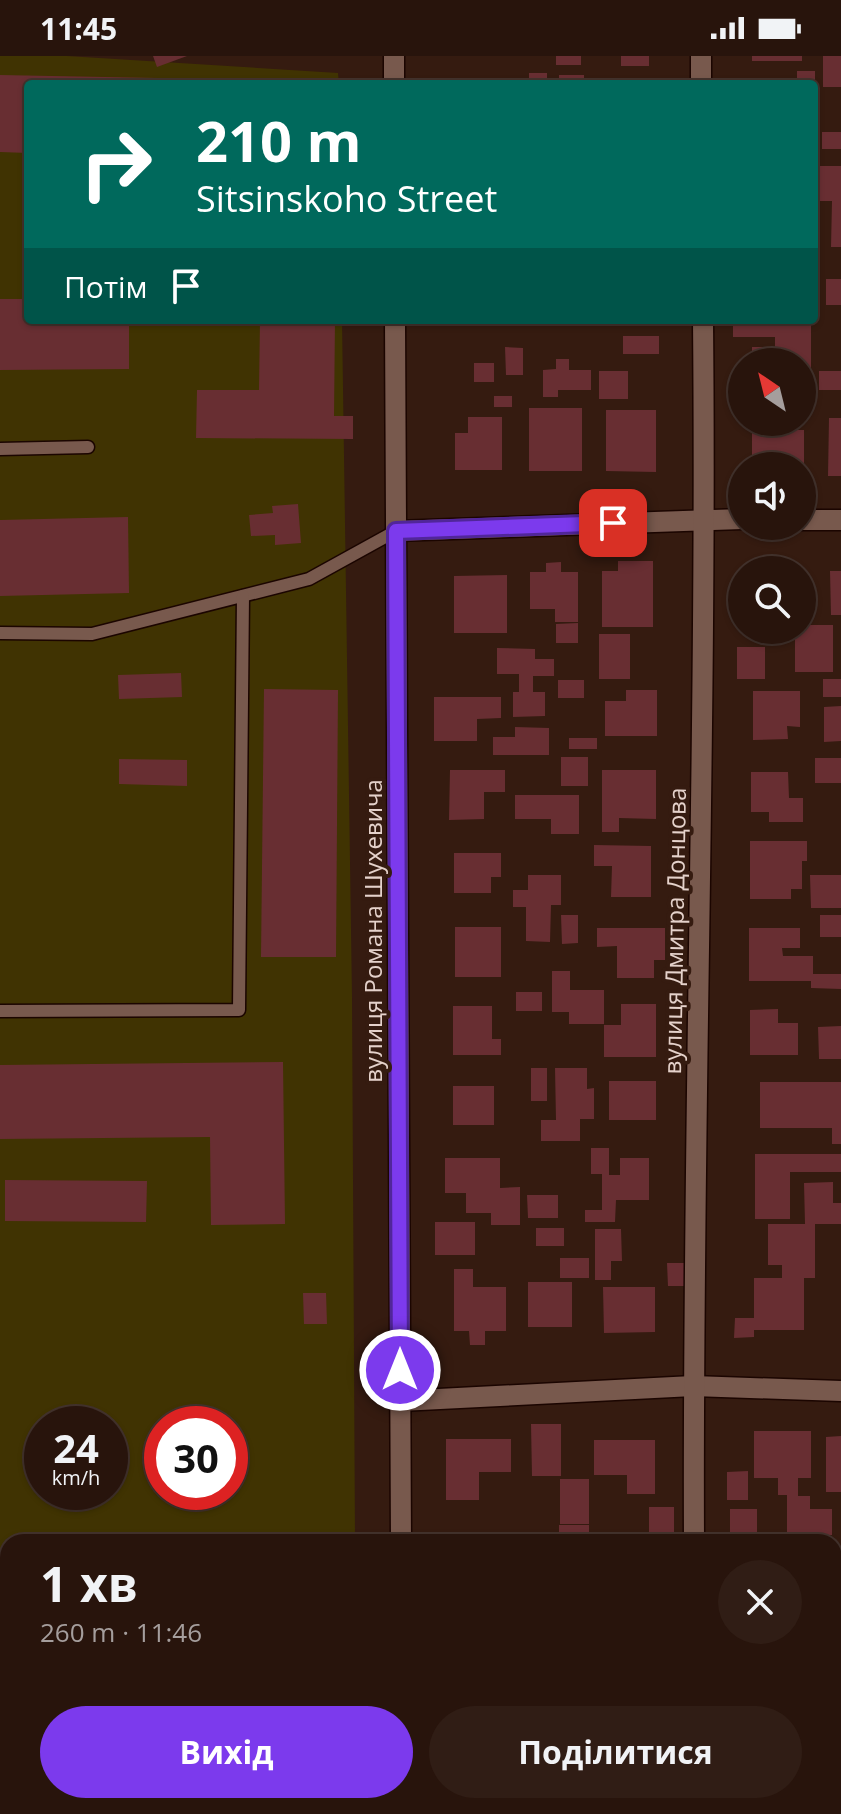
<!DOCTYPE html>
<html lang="uk">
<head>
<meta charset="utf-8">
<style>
  body { margin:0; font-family:"Open Sans",sans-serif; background:#301d15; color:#f1f3f6; height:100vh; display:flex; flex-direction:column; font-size:30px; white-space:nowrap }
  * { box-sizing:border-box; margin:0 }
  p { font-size:26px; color:#a59e9d }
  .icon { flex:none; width:44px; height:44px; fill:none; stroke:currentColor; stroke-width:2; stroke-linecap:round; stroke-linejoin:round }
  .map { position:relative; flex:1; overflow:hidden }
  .details { position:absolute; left:0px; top:1478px; width:842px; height:280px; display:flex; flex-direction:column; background:#28140c; border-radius:24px 24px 0 0; box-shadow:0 2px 6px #0004,0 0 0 2px #44332d }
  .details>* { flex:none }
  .guide { position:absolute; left:24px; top:24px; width:794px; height:244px; border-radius:8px; box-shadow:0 2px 6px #0004,0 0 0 2px #44332d; background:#00695c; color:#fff; overflow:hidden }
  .needle { width:52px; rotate:325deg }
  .controls { position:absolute; left:728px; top:292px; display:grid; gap:16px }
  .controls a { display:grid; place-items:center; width:88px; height:88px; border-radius:50%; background:#28140c; box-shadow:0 2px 6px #0004,0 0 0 2px #44332d; font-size:40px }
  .speed { position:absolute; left:24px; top:1350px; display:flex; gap:16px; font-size:40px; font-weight:700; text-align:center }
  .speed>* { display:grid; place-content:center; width:104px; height:104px; border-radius:50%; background:#28140c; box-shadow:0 2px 6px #0004,0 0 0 2px #44332d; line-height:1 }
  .speed small { font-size:20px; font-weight:400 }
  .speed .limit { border:12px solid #d22; background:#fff; color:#111 }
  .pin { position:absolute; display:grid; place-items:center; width:68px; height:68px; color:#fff; margin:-34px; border-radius:16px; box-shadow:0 4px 12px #0006 }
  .me { position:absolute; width:88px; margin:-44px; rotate:0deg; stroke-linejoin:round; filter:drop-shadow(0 0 6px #0008) }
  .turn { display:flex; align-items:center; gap:28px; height:168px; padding:0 40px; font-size:36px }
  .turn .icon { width:104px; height:104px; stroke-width:2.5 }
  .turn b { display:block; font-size:56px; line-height:68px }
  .then { display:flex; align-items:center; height:76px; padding:0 40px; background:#0003; gap:16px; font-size:30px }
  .round { display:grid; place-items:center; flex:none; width:84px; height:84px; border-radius:42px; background:#301d15 }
  .head { display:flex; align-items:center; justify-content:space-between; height:136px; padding:0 40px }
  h1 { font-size:48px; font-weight:700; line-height:60px }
  .action { display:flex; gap:16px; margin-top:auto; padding:16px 40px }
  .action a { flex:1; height:92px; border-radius:48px; background:#7c3aed; color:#fff; font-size:32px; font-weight:700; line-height:92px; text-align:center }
  .action a+a { background:#301d15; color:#f1f3f6 }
  .status { display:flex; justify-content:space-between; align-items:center; height:56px; padding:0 40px; background:#28140c; direction:ltr }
  .status svg { height:22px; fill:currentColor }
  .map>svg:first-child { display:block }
  .green { fill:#403302; fill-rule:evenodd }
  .building { fill:#682e32 }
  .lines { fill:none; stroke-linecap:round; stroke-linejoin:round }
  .service-casing { stroke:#1b0500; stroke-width:15 }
  .minor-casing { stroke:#1b0500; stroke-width:23 }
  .service { stroke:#78594d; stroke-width:12 }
  .minor { stroke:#78594d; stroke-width:20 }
  .route-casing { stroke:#51269a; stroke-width:20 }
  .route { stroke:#7c3aed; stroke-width:14 }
  .labels { text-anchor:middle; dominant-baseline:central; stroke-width:8; stroke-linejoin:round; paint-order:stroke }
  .street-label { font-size:24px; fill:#e5d2cb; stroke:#351b10 }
</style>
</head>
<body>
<div class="status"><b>11:45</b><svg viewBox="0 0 49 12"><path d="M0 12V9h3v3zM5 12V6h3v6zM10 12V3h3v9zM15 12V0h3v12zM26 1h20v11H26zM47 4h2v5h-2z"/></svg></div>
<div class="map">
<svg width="841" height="1758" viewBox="0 0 841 1758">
  <rect width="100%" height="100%" fill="#351b10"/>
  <path class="green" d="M0,0H67L338,17L339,28H28V264H342L352,941L355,1486H8V1750H357V1756L0,1753ZM42,1368H110V1436H42ZM162,1368H230V1436H162Z"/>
  <g class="building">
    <polygon points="153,0 187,0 157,11"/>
    <rect x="556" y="0" width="25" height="9"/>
    <rect x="621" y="0" width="28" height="10"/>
    <rect x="752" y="0" width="50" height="5"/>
    <rect x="823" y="0" width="18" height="31"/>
    <polygon points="797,15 815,15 815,28 754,28 754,25 797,25"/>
    <rect x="529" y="17" width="18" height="11"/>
    <polygon points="0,19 159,22 159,28 28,28 28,97 0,96"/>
    <rect x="559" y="19" width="25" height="9"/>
    <rect x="822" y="76" width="19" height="17"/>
    <polygon points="818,110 841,110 841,191 831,191 832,145 818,145"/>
    <rect x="814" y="204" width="4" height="45"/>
    <rect x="826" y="223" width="15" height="26"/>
    <polygon points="0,243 28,243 28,264 129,264 129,313 0,314"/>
    <polygon points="260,264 335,264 334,360 353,360 353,383 196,382 197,334 259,334"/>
    <polygon points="733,264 811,264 811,331 802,331 802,306 752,306 752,291 775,291 775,281 733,281"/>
    <rect x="623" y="280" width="36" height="18"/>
    <polygon points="505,291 523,292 523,319 506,319"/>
    <polygon points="556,303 569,303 569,314 591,314 591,334 558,334 558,341 543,341 543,314 556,313"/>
    <rect x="474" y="307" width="20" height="19"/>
    <rect x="599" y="315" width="29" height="28"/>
    <rect x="819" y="315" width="22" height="19"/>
    <rect x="494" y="340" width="18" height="11"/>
    <rect x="529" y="352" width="53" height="63"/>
    <polygon points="606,354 656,354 656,416 606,415"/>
    <polygon points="468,361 502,361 502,414 455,414 455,377 468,377"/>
    <polygon points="829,362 841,362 841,420 828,420"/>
    <polygon points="763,366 790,366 789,374 804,374 804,410 752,410 752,374 763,374"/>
    <polygon points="298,448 301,487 275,489 275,479 251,480 249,459 273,457 272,450"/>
    <polygon points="128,461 129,537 0,540 0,464"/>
    <polygon points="618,505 653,505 653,571 602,571 602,515 618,515"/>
    <polygon points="561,506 561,516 578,516 578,566 555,566 555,553 530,553 530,516 546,516 546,507"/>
    <polygon points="830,515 841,515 841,559 831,559"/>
    <polygon points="507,519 507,577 454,577 454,520"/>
    <polygon points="578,567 578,587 556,587 556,568"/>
    <polygon points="802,569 833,569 833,616 795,616 795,574 802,574"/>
    <polygon points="764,574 781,574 780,584 764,584"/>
    <rect x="599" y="578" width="31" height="45"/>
    <rect x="737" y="591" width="28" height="32"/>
    <polygon points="497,592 535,593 535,603 554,603 554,620 533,620 533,636 545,636 545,660 513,661 513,636 519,636 519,618 497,618"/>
    <polygon points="181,617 182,641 119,643 118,619"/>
    <rect x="823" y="623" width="18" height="18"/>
    <rect x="558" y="624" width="26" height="18"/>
    <polygon points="264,633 338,634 336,901 261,901"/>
    <polygon points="626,634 657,634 657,680 605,680 605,645 626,645"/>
    <polygon points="753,635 800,635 800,671 787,670 788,683 753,684"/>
    <polygon points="434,641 501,641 501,662 477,663 477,685 434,685"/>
    <polygon points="841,650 841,685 824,686 824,651"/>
    <polygon points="515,671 549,672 549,699 493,699 493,681 515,681"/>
    <rect x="569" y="682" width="28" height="11"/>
    <rect x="561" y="701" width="27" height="29"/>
    <rect x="815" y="702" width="26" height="25"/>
    <polygon points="119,703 187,704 187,730 119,728"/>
    <polygon points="450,714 505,714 505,736 484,736 484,763 449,764"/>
    <polygon points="602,714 656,714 656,763 619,762 619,776 602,776"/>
    <polygon points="751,716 788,716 789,742 803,742 803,766 769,766 769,756 751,756"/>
    <polygon points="515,739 579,739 579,778 551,778 551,763 515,763"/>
    <polygon points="750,785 807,785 807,805 802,805 802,833 791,833 791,843 750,843"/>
    <polygon points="594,789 651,790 651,841 611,841 612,810 594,810"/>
    <polygon points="454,797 501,797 501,821 491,821 491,837 454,837"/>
    <polygon points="528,819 561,819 561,849 551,849 550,886 526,885 526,851 513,851 513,834 528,834"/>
    <polygon points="810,819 841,819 841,852 811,852"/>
    <polygon points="561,859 578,859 578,887 562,888"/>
    <rect x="820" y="859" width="21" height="22"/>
    <rect x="455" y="871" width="46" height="50"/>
    <polygon points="597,872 665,872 665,904 654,904 654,922 617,922 617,890 597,891"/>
    <polygon points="749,872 800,872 800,892 782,892 783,900 813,900 813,918 841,918 841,933 811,932 811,925 749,925"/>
    <polygon points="552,915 570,915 570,934 604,934 604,968 569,968 569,956 552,956"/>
    <rect x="516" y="936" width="26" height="19"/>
    <polygon points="621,948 656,948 656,1001 604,1001 604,969 621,969"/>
    <polygon points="453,950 492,950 492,983 501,983 501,999 453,999"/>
    <polygon points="778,953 778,967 798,967 798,999 750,999 750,954"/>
    <polygon points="841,970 841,1003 819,1003 818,971"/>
    <polygon points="283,1006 285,1168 211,1169 210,1081 0,1083 0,1009"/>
    <rect x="531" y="1012" width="16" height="33"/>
    <polygon points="555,1012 587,1012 587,1033 594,1032 594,1063 580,1063 580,1085 541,1085 541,1064 556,1064"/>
    <rect x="609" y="1025" width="47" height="39"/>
    <polygon points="760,1026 841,1026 841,1088 832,1088 832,1072 760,1072"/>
    <rect x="453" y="1030" width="41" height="39"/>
    <polygon points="591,1092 609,1092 609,1119 620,1119 620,1102 649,1102 649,1144 616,1144 615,1166 585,1166 585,1154 602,1154 602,1118 591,1118"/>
    <polygon points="755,1098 841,1098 841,1116 790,1116 790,1163 755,1163"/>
    <polygon points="445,1102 500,1102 500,1132 520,1131 520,1169 491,1169 491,1157 466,1157 466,1137 445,1137"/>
    <polygon points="5,1124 147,1125 146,1166 5,1165"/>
    <polygon points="833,1126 833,1147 841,1147 841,1168 815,1168 815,1222 804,1222 804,1274 754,1274 754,1281 734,1282 735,1262 754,1262 754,1222 782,1222 782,1209 768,1209 768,1168 805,1168 804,1127"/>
    <polygon points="527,1139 558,1139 558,1162 528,1162"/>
    <rect x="435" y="1166" width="40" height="33"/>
    <rect x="536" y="1172" width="28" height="18"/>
    <polygon points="595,1173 621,1173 622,1205 611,1205 611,1224 595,1224"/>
    <rect x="560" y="1202" width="29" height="20"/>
    <polygon points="667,1207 692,1207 692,1230 668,1230"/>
    <polygon points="454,1213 473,1213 473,1231 506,1231 506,1275 485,1275 485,1289 470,1289 469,1275 454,1275"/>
    <rect x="528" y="1226" width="44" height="45"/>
    <polygon points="603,1231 655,1231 655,1276 604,1277"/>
    <polygon points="303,1237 326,1237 327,1268 304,1268"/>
    <polygon points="531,1368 561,1368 561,1420 532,1420"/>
    <polygon points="754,1375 811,1375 811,1422 798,1422 798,1440 810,1440 810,1453 832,1453 832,1479 787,1479 787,1439 778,1439 778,1422 754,1422"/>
    <polygon points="841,1380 841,1436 826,1436 826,1381"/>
    <polygon points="446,1383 511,1383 511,1416 479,1416 479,1444 446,1444"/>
    <polygon points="594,1384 655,1384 655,1438 627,1438 627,1419 594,1419"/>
    <polygon points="748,1415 748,1444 727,1444 727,1416"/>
    <rect x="560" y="1423" width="29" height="45"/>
    <rect x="649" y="1451" width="25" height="25"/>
    <rect x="730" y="1453" width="27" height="33"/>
    <rect x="559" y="1469" width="30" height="17"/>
    <rect x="834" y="1505" width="7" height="47"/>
    <rect x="834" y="1602" width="7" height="59"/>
    <rect x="834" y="1671" width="7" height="27"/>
    <rect x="443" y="1750" width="53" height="8"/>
    <polygon points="553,1750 591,1750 591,1758 552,1758"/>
    <rect x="598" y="1750" width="52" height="5"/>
    <rect x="751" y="1750" width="42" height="8"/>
    <polygon points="814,1750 841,1751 841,1758 814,1758"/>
  </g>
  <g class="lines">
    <g class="service-casing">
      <g id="service">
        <polyline points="0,393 88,391"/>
        <polyline points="0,577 92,578 309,523 396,475"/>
        <polyline points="0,955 239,954 243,540"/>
      </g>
    </g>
    <g class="minor-casing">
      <g id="minor">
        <polyline points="394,0 394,28"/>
        <polyline points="701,0 701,28"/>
        <polyline points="395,264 401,1486"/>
        <polyline points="802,464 841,464"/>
        <polyline points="396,475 742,463"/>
        <polyline points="400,1345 693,1330 841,1335"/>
        <path d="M694,1486C692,1079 707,671 703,264"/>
        <polyline points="403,1750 403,1758"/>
        <polyline points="694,1750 694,1758"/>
      </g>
    </g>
    <use href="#service" class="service"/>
    <use href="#minor" class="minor"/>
  </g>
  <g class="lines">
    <g class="route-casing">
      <polyline id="route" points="400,1314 396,475 613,467"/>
    </g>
    <use href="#route" class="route"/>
  </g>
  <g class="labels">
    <g class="street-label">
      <text transform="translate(372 875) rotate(-90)">вулиця Романа Шухевича</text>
      <text transform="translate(674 875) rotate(-89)">вулиця Дмитра Донцова</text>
    </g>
  </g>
</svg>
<div class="controls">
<a><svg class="needle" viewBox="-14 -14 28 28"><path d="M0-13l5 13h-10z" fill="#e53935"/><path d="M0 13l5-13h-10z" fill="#a59e9d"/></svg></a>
<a><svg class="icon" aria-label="sound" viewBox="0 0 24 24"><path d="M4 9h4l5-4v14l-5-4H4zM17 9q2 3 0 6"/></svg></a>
<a><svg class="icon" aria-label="search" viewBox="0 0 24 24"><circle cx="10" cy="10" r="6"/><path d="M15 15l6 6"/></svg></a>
</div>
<div class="speed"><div>24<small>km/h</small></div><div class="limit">30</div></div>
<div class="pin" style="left:613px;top:467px;background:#d93025"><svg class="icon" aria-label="arrive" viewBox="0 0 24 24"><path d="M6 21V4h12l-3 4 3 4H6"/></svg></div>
<svg class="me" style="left:400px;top:1314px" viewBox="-20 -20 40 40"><circle r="17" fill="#7c3aed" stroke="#fff" stroke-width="3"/><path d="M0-11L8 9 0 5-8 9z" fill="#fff"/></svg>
<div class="guide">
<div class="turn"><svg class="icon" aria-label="right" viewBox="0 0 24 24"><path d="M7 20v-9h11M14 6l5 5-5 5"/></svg><div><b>210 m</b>Sitsinskoho Street</div></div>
<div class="then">Потім<svg class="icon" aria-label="arrive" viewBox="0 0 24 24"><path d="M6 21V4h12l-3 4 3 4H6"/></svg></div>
</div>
<section class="details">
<div class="head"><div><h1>1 хв</h1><p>260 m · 11:46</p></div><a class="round"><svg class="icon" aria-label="close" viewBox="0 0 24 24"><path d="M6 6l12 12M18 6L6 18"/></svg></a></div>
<div class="action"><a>Вихід</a><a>Поділитися</a></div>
</section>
</div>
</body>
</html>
